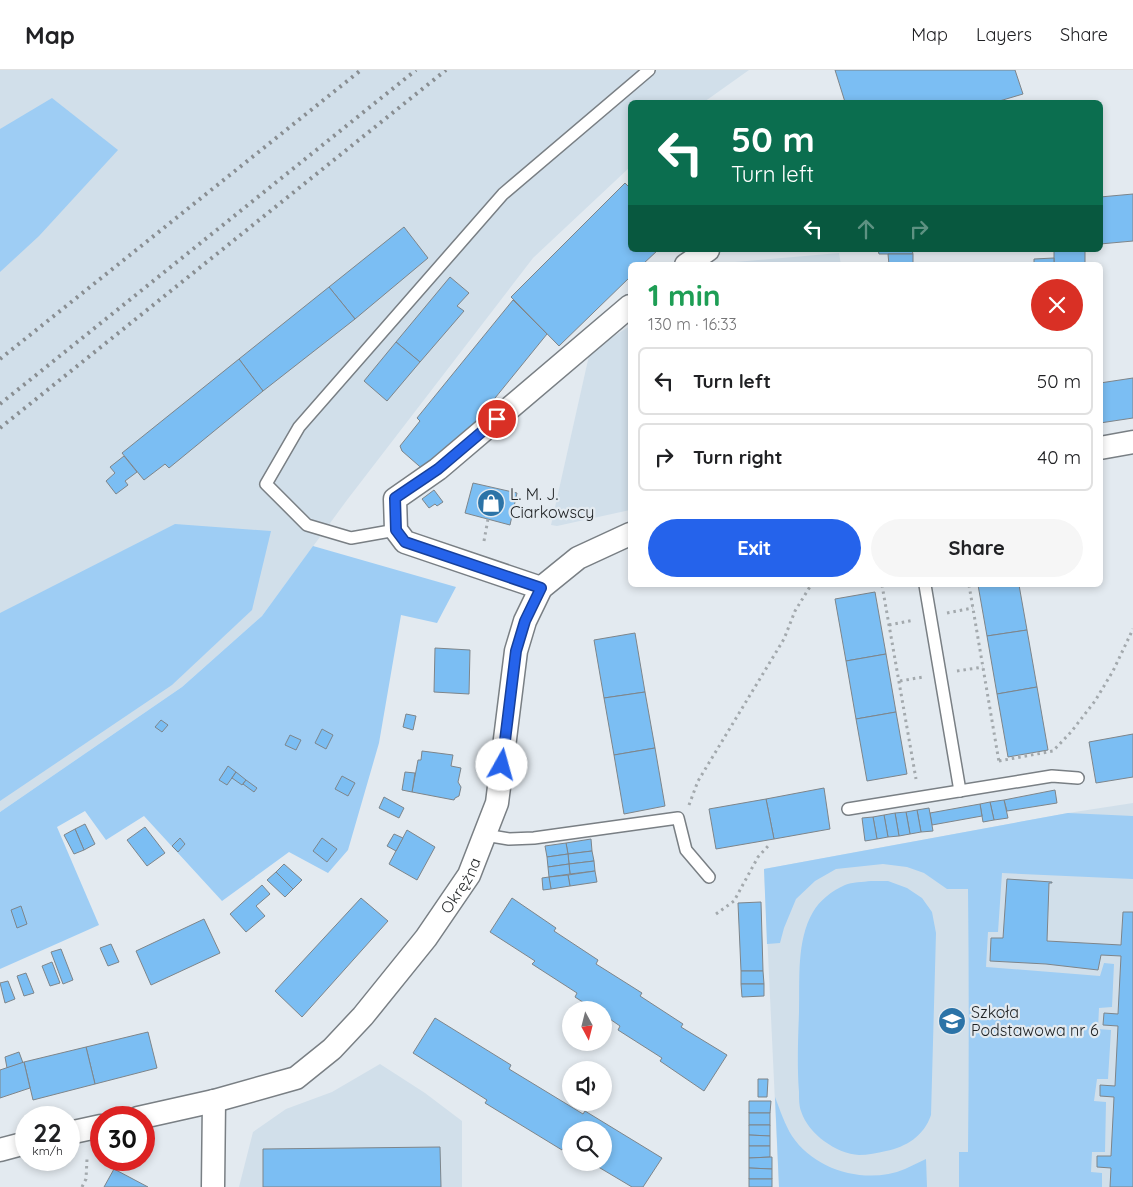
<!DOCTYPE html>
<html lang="en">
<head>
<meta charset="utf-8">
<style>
  body { margin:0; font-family:Quicksand,sans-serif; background:#f6f6f6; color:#202124; height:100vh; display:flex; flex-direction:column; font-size:19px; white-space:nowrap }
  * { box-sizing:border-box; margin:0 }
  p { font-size:16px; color:#757577 }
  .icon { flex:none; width:28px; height:28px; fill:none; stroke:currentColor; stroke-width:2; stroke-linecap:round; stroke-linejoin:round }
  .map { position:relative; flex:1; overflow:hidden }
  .panel { position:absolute; left:628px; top:192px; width:475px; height:325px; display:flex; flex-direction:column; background:#fff; border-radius:8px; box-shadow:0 2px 8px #0003 }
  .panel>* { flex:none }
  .top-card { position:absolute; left:628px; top:30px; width:475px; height:152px; border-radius:8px; box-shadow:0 2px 8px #0003; background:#0b6e4f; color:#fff; overflow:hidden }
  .needle { width:32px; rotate:173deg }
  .fabs { position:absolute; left:562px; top:931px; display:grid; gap:10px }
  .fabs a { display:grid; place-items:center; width:50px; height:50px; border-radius:50%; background:#fff; box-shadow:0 2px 8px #0003; font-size:25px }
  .speed { position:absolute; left:15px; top:1036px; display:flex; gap:10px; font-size:25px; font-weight:700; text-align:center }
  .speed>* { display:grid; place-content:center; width:65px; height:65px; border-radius:50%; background:#fff; box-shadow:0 2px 8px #0003; line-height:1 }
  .speed small { font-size:12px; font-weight:400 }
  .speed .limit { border:8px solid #d22; background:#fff; color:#111 }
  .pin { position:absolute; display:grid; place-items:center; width:42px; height:42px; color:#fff; margin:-21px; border:2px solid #fff; border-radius:50%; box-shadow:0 1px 5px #0007 }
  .me { position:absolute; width:55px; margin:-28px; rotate:7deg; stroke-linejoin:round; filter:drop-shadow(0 0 4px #0008) }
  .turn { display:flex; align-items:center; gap:18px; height:105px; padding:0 20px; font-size:22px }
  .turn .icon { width:65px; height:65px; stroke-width:2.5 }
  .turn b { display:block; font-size:35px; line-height:42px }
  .lanes { display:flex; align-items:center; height:48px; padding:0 20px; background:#0003; justify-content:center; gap:25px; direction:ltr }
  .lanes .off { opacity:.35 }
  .round { display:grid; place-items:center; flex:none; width:52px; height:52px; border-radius:26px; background:#f6f6f6 }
  .summary { display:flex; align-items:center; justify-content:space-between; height:85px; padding:0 20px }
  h1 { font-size:30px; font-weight:800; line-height:38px; color:#1e9e55 }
  .button { display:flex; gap:10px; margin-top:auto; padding:10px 20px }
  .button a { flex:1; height:58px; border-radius:30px; background:#2563eb; color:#fff; font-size:20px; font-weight:800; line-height:58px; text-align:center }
  .button a+a { background:#f6f6f6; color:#202124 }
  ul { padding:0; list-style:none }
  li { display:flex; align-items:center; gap:15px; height:68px; margin:0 10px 8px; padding:0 10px; border:2px solid #e0e0e0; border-radius:8px }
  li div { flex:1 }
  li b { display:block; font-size:19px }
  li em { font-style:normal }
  header { display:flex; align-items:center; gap:30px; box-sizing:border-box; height:70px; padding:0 25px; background:#fff; border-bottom:1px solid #e0e0e0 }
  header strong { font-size:24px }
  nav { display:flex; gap:28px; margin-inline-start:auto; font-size:18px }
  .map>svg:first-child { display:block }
  .built { fill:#d1dfea }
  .green { fill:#9ecdf4 }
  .building { fill:#7bbef3; stroke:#7e858a }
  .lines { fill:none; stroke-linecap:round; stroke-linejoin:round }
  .service-casing { stroke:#797f84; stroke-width:14 }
  .minor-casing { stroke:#797f84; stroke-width:25 }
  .path { stroke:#a3a9ad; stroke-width:3; stroke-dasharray:2.5 4; stroke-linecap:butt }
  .service { stroke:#fff; stroke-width:11 }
  .minor { stroke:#fff; stroke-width:22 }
  .rail { stroke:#898e92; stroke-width:4; stroke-dasharray:2.5 5; stroke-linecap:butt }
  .route-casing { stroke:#184099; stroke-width:12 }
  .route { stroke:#2563eb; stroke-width:9 }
  .labels { text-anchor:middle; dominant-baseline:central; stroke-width:4.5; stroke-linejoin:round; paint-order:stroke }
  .poi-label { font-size:16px; fill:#1f2224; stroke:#e3eaf0; text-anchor:start }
  .street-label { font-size:16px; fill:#1f2224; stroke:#e3eaf0 }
</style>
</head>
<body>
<header>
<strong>Map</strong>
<nav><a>Map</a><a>Layers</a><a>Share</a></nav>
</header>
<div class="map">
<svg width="1133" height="1117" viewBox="0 0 1133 1117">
  <rect width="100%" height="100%" fill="#e3eaf0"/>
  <g class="built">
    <polygon points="0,0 749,0 704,32 630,32 630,97 533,188 347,430 262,546 182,617 0,742"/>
    <polygon points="839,183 841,195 730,195 735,192"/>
    <polygon points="630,256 630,440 557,456 551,455 590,281"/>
    <polygon points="1133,733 1133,1117 779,1117 764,799 1068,743"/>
    <polygon points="380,994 425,1023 462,1051 462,1117 239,1117 253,1062 286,1039 332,1022"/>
  </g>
  <g class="green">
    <polygon points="52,28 118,80 39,166 0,202 0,59"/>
    <polygon points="175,454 271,461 252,540 172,615 0,731 0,543"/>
    <polygon points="313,476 456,517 437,553 401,545 379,673 348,780 328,803 289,782 222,831 144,746 106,770 85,741 57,757 99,855 0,899 0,742 182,617 262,546"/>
    <path d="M1068,743L1133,746V809L1002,803L998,862H988L986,897L1100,906L1104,893L1114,894L1112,937L1099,938L1098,959L1111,960L1108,1009H1097L1094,1031L1106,1032L1105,1082H1092L1091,1102L1102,1103V1117H959V1082H968C969,994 969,906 968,819H947L924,803L907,797L883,794L836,799L815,811L796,829L784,858L780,873L767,874L764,799Z"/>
    <path d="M871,811H888L907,818L922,828L932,842L936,863L931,1045C924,1066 906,1077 886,1081C877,1083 868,1085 859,1085C837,1084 808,1064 801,1041C799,1036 799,1028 799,1022C797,996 798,969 799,943C800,910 796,871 813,842C819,831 833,820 845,815C852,812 863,812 871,811Z"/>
    <path d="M775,1027C780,1040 785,1055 792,1066C815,1101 867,1115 905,1099C912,1096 919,1092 926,1089L927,1117H779Z"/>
  </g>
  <g class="building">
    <polygon points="835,0 1015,0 1023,24 996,32 845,32"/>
    <polygon points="625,113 630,118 630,180 658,180 642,195 630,195 630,207 559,276 511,227"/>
    <polygon points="1133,124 1133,171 1100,174 1100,127"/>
    <polygon points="404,157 428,188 355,249 329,217"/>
    <polygon points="878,180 912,180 913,184 879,184"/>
    <rect x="1054" y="180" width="31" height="15"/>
    <polygon points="888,184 913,184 913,195 889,195"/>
    <polygon points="1054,188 1054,195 1034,195 1034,189"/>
    <polygon points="450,207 469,223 457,236 464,241 420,292 396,272"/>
    <polygon points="329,217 355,249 263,321 239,289"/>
    <polygon points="513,230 547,264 448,386 426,402 402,381 400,376 420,351 417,348"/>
    <polygon points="396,272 420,292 387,331 364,311"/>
    <polygon points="239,289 263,321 169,398 165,394 144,410 122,383"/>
    <polygon points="1133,308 1133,348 1100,353 1100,313"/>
    <polygon points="124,386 137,402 125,411 128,415 116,424 106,411 115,403 110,397"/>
    <polygon points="473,413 517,423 510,455 465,443"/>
    <polygon points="434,420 443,432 437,436 435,434 429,438 422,429"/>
    <polygon points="978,515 1019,515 1027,560 987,566"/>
    <polygon points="875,522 886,584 846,591 835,529"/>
    <polygon points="1027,560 1037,617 997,624 987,566"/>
    <polygon points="635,563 645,622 604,628 594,570"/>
    <polygon points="435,578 470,580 469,624 434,622"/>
    <polygon points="886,584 896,642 856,649 846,591"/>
    <polygon points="1037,617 1048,680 1008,687 997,624"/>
    <polygon points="645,622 655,678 614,685 604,628"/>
    <polygon points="896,642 907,704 867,711 856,649"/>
    <polygon points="406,644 416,646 413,660 403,657"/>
    <polygon points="161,650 168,655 162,662 155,657"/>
    <polygon points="322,659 333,665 326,679 315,673"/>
    <polygon points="1133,664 1133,707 1096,713 1089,672"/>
    <polygon points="290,665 301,670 296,680 285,675"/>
    <polygon points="655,678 665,736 624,744 614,685"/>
    <polygon points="422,681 453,685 451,696 461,698 458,712 461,717 459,726 455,728 454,730 412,722 418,690 421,690"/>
    <polygon points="228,696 236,702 227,715 219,710"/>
    <polygon points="236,702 246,710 242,715 232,708"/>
    <polygon points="405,702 415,703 412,722 402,720"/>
    <polygon points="342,706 355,713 348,726 335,719"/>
    <polygon points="246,710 257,718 254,722 243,714"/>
    <polygon points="824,718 830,759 774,769 766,729"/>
    <polygon points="1055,720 1057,733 1007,741 1004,730"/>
    <polygon points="384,727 404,738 399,748 379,738"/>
    <polygon points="766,729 774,769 716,779 709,739"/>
    <polygon points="1004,730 1008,748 994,750 990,732"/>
    <polygon points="990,732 994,750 983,752 980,734"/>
    <polygon points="980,734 982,746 932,755 930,743"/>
    <polygon points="929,738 933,761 921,762 917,740"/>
    <polygon points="917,740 921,762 910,764 906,742"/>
    <polygon points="906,742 910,764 899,766 895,743"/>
    <polygon points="895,743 899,766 888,767 884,745"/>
    <polygon points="884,745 888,767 877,769 873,747"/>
    <polygon points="873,747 877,769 865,771 862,748"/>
    <polygon points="85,754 95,774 84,780 75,759"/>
    <polygon points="145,757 165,783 147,796 127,770"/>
    <polygon points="75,759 84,780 74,784 64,765"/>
    <polygon points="407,760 435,777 417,810 389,794"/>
    <polygon points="394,764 403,768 396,781 387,776"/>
    <polygon points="180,768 185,774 178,782 172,776"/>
    <polygon points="322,768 337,779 327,792 313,781"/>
    <polygon points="591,769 592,781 568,784 566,773"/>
    <polygon points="566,773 568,784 547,787 545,776"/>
    <polygon points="592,781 594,791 569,794 568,784"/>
    <polygon points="568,784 569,794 548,797 547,787"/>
    <polygon points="594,791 595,801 570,804 569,794"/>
    <polygon points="284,794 302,810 293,819 276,802"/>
    <polygon points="569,794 570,804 549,807 548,797"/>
    <polygon points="595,801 597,812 570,816 568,805"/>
    <polygon points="276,802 293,819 285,827 267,810"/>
    <polygon points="568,805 570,816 551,819 549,807"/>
    <polygon points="549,807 551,819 543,820 542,808"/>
    <polygon points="1007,809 1052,812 1052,813 1049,813 1047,871 1121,875 1123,842 1133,842 1133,1117 1110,1117 1111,1098 1097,1097 1097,1086 1111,1086 1114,1027 1100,1026 1100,1015 1115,1016 1118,956 1103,955 1104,943 1118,944 1121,886 1101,885 1098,900 1046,894 990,891 991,868 1003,868"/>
    <polygon points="262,815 270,824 256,836 265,846 246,862 230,844"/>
    <polygon points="361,828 388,851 302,947 275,921"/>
    <polygon points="512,828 556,858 554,861 598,890 596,894 642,923 640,926 683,954 681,957 727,985 704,1021 660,991 662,988 618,960 620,956 604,945 604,940 595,940 575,927 577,923 532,894 535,891 490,862"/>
    <polygon points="761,832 763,901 741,901 738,833"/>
    <polygon points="21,836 27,854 17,858 11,840"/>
    <polygon points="204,849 220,883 151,915 136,881"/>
    <polygon points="111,874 119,892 108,896 100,878"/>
    <polygon points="61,879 73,910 63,914 51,882"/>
    <polygon points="52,892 60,913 50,916 42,896"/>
    <polygon points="741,901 763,901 764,914 741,914"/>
    <polygon points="26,903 34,923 24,926 17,906"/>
    <polygon points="8,911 15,929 5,933 0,913"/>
    <polygon points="741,914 764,914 764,926 742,927"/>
    <polygon points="435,948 511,995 509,999 583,1044 585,1041 662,1088 643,1117 632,1117 590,1092 604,1092 604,1060 571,1060 571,1081 564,1077 562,1080 485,1033 487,1030 413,983"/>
    <polygon points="148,962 157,998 95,1014 86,977"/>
    <polygon points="86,977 95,1014 33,1030 24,992"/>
    <polygon points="19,982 23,993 7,998 5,987"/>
    <polygon points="24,992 30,1018 0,1028 0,1000"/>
    <polygon points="758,1009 768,1009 767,1027 758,1027"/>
    <polygon points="749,1031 771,1031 770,1043 749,1043"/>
    <rect x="749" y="1043" width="21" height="12"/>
    <polygon points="749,1055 770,1055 770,1066 749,1065"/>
    <polygon points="749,1065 770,1066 770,1076 749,1076"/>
    <polygon points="749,1076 770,1076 770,1087 749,1088"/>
    <polygon points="440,1077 441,1117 263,1117 263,1079"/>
    <polygon points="772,1087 772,1099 749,1098 749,1088"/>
    <polygon points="749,1098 772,1099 772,1109 749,1109"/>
    <polygon points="114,1099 148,1117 104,1117"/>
    <rect x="749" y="1109" width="23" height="8"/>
  </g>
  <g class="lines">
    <g class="service-casing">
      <g id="service">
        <polyline points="396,460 351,468 307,455 266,414 299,357 503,124 649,0"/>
        <polyline points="925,515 960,721"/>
        <polyline points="848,739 1052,706 1078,708"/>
        <polyline points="485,765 509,769 534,768 678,748 686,780 709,807"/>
      </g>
    </g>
    <g class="minor-casing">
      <g id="minor">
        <polyline points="686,195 708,180"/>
        <polyline points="1100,378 1133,372"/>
        <polyline points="541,518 405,472 396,460 395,429 438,399 630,236"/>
        <path id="s1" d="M138,1048L214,1031L296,1008L332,979L363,946L426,868L469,805L497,733L516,581L525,551L541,518L578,488L630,464"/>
        <polyline points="69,1063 101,1056"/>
        <polyline points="0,1080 26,1073"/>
        <polyline points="213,1117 214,1031"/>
      </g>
    </g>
    <g class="path">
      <polyline points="484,471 488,449"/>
      <polyline points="882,515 916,709"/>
      <polyline points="969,515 999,692"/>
      <polyline points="947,543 973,538"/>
      <polyline points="889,555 914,550"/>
      <polyline points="957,601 983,597"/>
      <polyline points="900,611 923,607"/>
      <polyline points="999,691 1053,681 1071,662 1095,631 1113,601 1133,559"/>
      <polyline points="689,735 698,711 784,569 795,541 811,515"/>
      <polyline points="716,844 734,831 758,787 769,775"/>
      <polyline points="82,1117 86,1109 87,1089"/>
    </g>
    <use href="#service" class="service"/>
    <use href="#minor" class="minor"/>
    <g class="rail">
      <polyline points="0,289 361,0"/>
      <polyline points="0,334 416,0"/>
      <polyline points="0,358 446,0"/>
    </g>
  </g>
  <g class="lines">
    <g class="route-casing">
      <polyline id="route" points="497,349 438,399 395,428 396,460 405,472 541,518 525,551 516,581 502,695"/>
    </g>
    <use href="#route" class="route"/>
  </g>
  <defs>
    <g id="shop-disc" transform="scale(1.4375)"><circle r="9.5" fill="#2b73a7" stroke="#e3eaf0"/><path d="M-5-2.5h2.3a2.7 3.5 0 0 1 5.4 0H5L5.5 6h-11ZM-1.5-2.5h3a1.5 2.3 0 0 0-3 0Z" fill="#fff"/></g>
    <g id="school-disc" transform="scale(1.4375)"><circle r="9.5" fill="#2b73a7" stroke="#e3eaf0"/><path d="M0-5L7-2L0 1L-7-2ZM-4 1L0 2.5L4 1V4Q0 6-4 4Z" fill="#fff"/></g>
  </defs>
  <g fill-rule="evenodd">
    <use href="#shop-disc" x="491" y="433"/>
    <use href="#school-disc" x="952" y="951"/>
  </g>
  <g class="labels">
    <g class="poi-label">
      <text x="510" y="424">L. M. J.<tspan x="510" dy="18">Ciarkowscy</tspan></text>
      <text x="971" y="942">Szkoła<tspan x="971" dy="18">Podstawowa nr 6</tspan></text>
    </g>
    <g class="street-label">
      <text stroke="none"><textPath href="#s1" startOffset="418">Okrężna</textPath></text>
    </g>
  </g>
</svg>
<div class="fabs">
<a><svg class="needle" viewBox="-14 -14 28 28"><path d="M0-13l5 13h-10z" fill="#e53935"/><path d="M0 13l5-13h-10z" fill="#757577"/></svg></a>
<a><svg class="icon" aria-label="sound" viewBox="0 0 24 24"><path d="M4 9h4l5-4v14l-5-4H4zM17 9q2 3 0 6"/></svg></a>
<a><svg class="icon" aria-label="search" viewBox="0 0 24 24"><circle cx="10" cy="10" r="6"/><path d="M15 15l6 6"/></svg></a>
</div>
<div class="speed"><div>22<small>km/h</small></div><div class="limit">30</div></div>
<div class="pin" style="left:497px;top:349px;background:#d93025"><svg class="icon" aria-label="arrive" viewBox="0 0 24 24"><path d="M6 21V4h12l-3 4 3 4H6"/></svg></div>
<svg class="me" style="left:502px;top:695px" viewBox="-20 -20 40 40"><circle r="19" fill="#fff"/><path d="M0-13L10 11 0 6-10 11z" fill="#2563eb"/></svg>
<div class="top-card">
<div class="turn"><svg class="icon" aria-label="left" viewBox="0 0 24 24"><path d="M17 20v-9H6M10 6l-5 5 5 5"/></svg><div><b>50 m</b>Turn left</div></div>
<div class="lanes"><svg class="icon" aria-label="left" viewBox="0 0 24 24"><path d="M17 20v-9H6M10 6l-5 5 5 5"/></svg><svg class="icon off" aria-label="ahead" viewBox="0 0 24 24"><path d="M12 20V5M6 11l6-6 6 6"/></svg><svg class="icon off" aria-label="right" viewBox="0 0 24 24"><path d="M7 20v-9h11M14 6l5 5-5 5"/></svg></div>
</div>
<section class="panel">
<div class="summary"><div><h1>1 min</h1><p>130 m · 16:33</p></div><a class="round" style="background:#d93025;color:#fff"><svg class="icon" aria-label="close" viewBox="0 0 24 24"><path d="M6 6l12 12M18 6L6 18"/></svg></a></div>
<ul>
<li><svg class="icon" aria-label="left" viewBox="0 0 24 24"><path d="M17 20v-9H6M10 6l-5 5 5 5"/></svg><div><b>Turn left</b></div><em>50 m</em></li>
<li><svg class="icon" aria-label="right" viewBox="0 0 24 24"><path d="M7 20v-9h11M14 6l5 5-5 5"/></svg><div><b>Turn right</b></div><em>40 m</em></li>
</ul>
<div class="button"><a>Exit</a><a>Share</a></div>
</section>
</div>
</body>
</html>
